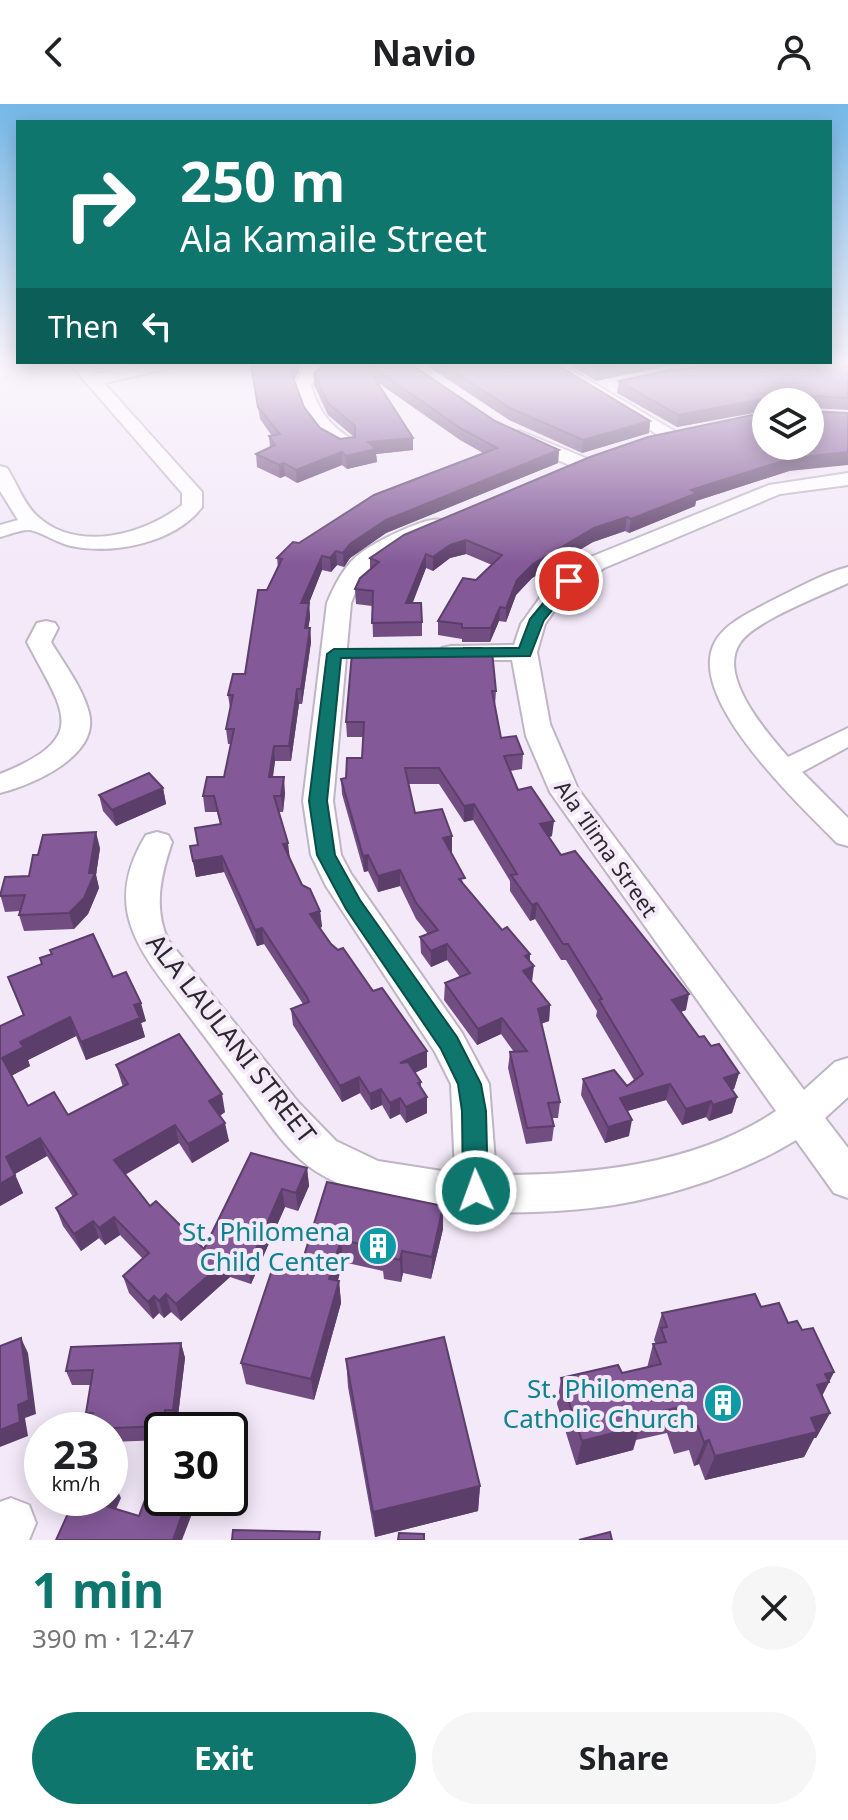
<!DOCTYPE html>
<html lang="en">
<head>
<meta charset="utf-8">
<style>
  body { margin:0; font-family:"Noto Sans",sans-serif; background:#f6f6f6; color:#202124; height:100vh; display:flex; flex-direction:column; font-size:30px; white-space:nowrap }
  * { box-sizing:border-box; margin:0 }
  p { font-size:26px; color:#757577 }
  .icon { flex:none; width:44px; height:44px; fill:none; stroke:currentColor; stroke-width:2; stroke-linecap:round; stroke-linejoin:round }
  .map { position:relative; height:1436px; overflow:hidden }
  .side { display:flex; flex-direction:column; background:#fff; flex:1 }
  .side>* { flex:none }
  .guide { position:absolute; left:16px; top:16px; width:816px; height:244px; border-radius:0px; box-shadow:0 4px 20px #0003; background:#0f766e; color:#fff; overflow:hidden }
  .fabs { position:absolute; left:752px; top:284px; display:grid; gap:16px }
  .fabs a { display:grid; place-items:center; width:72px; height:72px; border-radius:50%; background:#fff; box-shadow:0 4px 20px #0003; font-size:40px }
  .speed { position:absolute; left:24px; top:1308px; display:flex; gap:16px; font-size:40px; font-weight:700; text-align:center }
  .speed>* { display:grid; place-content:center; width:104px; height:104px; border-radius:50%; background:#fff; box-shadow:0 4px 20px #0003; line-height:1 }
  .speed small { font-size:20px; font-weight:400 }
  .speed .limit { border:4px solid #111; border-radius:12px; background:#fff; color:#111 }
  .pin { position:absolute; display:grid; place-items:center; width:68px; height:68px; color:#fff; margin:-34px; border:4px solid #fff; border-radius:50%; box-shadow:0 2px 8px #0007 }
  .me { position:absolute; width:88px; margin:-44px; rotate:358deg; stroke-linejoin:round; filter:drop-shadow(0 0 6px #0008) }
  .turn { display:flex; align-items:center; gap:28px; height:168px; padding:0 32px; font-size:36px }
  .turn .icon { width:104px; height:104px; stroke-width:2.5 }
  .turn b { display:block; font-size:56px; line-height:68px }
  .then { display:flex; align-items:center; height:76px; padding:0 32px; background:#0003; gap:16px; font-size:30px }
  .round { display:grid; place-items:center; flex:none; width:84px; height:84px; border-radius:42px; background:#f6f6f6 }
  .head { display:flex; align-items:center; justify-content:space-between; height:136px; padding:0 32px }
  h1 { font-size:48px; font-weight:700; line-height:60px; color:#0f766e }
  .cta { display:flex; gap:16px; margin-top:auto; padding:16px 32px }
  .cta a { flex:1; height:92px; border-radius:48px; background:#0f766e; color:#fff; font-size:32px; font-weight:700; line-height:92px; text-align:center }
  .cta a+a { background:#f6f6f6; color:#202124 }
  header { display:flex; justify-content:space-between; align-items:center; height:104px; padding:0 32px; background:#fff; font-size:36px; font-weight:700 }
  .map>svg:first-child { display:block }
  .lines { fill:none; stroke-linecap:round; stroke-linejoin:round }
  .minor-casing { stroke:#bfb5c4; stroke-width:4 }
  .minor { fill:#fff; fill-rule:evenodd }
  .wall { fill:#714d82 }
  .shaded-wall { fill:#5c3e6a }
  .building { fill:#835997; stroke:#5c3e6a; stroke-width:2 }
  .route { fill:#0f766e; stroke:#0a4d48; stroke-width:2 }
  .labels { text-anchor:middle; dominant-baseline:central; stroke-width:8; stroke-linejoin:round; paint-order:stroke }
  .street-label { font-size:22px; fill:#2c282e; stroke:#f3e9f9 }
  .near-street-label { font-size:26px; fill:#2c282e; stroke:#f3e9f9 }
  .near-culture-label { font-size:26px; fill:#0d838f; stroke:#f3e9f9; text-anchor:end }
</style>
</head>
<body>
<header><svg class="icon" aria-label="back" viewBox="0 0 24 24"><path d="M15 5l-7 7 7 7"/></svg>Navio<svg class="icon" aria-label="person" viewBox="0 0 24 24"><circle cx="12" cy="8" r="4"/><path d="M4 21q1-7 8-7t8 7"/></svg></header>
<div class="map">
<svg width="848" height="1436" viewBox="0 0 848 1436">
  <rect width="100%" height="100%" fill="#f3e9f9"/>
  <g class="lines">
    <g class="minor-casing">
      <g id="minor">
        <path d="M71,261H88L96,270L140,261H173L171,264L104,279L202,388V403C175,439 113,451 71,442C57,439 42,428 30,426C22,425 8,431 0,433V421L18,416L0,387V362L7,364C17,379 23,399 37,412C77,449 144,431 182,401V389Z"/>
        <path d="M311,261H331L316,273L311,281C318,307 330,322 353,336L355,340L353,344C322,352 300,305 295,281L303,266Z"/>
        <polygon points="542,261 563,261 681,331 679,335 665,335"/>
        <polygon points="520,327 588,355 591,359 588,363 574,363 513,337 511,333 513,329"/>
        <path d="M848,369V381L780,390L604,464L558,501L545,520L537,548L550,620L578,685L804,986L835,958L848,954V993L825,1014L848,1044V1094L834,1089L796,1036C744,1068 675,1091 614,1101C530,1114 378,1115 307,1061C284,1043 266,1015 249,992C227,962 205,933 183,904C140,847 101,804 146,731L157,728L168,731L172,738C161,771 153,803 168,836L298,998L336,1037L378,1057L455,1069L451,980L435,948L326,782L311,751L303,697L327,499C335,480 345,460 362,448C376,438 426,412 441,416L445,420L441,424C402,445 367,454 351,499L333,697L341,751L351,770L462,929L489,980L496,1071C590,1071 696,1061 776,1007L550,688L526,632L512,556H451L442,554L439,549L442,544L451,542L514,541L521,520L542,491L588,454L769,381Z"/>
        <path d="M848,463V479C823,491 754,517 740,539C717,572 767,629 788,653L848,624V643L802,668L848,714V742L837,739C801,702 684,594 715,538C725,519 751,508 769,498C794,486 821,470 848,463Z"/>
        <path d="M46,517L55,519L58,524L51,538C64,560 83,584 89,609C100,652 32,681 0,689V670C92,633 63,608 27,538L37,519Z"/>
        <polygon points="11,1394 29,1401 36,1419 29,1436 0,1436 0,1398"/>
      </g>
    </g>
    <use href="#minor" class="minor"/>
  </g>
  <g class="wall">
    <polygon points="251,261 305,261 301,263 294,276 304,303 320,324 340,335 354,333 328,311 314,281 314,270 322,261 412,261 495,317 559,346 558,359 386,429 350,454 344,463 337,461 331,468 322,466 309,499 310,514 308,524 310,524 311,538 302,600 299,600 291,657 275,657 273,673 285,689 283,708 279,708 290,755 302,781 320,807 322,823 320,824 331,840 427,963 415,969 421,978 421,985 427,1009 406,1019 400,1010 390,1015 382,1001 371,1006 360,989 342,998 293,921 291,905 303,900 264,840 257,842 224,768 196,773 190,742 198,741 220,720 217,708 205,708 203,692 224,673 231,640 228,640 226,625 230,604 228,591 245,570 267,486 278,464 277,454 299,439 483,349 460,336 377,278 413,346 376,350 377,358 347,365 342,361 297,379 285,372 280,374 257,363 256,350 270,344 269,332 272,332 260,315"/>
    <polygon points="426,261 557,261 650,317 649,329 582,349 509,316"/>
    <polygon points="570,261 690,261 667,262 596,277"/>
    <polygon points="702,261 848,261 848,306 810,304 789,367 696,397 695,402 629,429 625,427 593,438 532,474 516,491 506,518 499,517 490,538 462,538 462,535 438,531 438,517 492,461 466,450 450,454 433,467 426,464 412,499 422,518 422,532 373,533 372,502 356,500 355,485 370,466 370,454 810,298 766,298 766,307 677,323 617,289 619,277 704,263"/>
    <polygon points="482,547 496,587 495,602 501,634 523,650 522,665 510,667 518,686 552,732 549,733 561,751 686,906 681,908 699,933 711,942 739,969 734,985 732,986 737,993 732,1009 709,1017 706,1013 682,1021 666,996 627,1007 629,1032 605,1039 581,991 583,975 627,982 634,976 596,912 597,907 566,856 561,856 535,815 530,817 510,787 510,777 473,716 464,718 439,680 408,680 415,709 452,732 452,748 451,748 464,781 502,826 530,850 530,857 532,878 550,901 549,917 541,920 560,998 558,1014 552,1014 554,1022 552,1037 526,1040 508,964 510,948 514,948 501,930 477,941 444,896 445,879 460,873 447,856 431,863 421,849 420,833 428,830 416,815 400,782 378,788 368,767 364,768 342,690 341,675 346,674 362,654 363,633 347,633 346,618"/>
    <polygon points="163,684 166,700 116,722 103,707 99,691"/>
    <polygon points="100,744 96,771 99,784 88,810 74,825 24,827 19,811 20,807 5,808 0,790 29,772"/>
    <polygon points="8,873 113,873 146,917 141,919 145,933 86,956 76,932 28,956 30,962 11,972 28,1002 68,1011 123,983 116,961 225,1008 220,1012 229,1037 192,1059 179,1039 125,1071 150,1102 204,1145 307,1064 309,1082 298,1107 285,1103 251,1180 230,1173 181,1217 171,1208 164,1214 159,1209 153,1215 129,1189 123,1172 143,1155 120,1131 105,1141 99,1134 81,1147 63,1122 56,1104 73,1093 47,1052 15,1070 23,1089 0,1102 0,922 23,911"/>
    <polygon points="327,1078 443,1125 431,1175 403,1169 401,1178 384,1175 383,1167 343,1158 338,1176 339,1177 341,1199 314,1296 246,1280 241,1259 299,1168"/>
    <polygon points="761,1203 802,1226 834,1268 822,1292 830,1309 816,1334 814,1334 804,1353 705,1376 699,1360 694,1362 689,1346 674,1350 667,1329 636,1336 633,1346 576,1361 557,1300 561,1274 622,1269 647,1264 653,1240 656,1240 654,1236 662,1209"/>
    <polygon points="181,1239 185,1254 177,1320 170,1320 169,1326 162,1326 162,1336 110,1338 110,1326 91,1326 91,1320 86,1309 91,1281 72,1281 66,1267"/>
    <polygon points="346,1255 480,1382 478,1407 375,1433 348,1283"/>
  </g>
  <g class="shaded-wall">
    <polygon points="295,261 305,261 301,263 292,280 291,268"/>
    <polygon points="616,261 667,261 596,277 598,265"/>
    <polygon points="768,294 766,298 765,306 677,323 678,311"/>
    <polygon points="650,317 649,329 582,349 583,336"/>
    <polygon points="413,334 413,346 376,350 377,358 347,365 346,352 368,338"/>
    <polygon points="559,346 558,359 386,429 350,454 344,463 343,449 350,440 386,416"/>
    <polygon points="342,348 342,361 297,379 296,366"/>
    <polygon points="848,348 848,361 789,367 696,397 695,402 629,429 631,415 691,386 792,354"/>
    <polygon points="284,359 285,372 280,374 279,361"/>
    <polygon points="627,413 625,427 593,438 532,474 516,491 506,518 506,504 517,476 533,460 594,424"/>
    <polygon points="466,436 466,450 450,454 433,467 433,453 450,441"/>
    <polygon points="336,447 337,461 331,468 330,454"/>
    <polygon points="426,450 426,464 407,514 406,499"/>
    <polygon points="322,452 322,466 303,514 301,499"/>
    <polygon points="309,499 310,514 306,538 305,524"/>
    <polygon points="500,503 499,517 490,538 491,524"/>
    <polygon points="310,524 311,538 302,600 301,585"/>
    <polygon points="297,585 299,600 291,657 289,642"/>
    <polygon points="274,642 275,657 270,689 269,673"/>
    <polygon points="284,673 285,689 283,708 281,692"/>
    <polygon points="163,684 166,700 116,722 112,706"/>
    <polygon points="474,700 473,716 464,718 464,702"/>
    <polygon points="554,717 552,732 539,736 540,720"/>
    <polygon points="96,728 100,744 96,771 99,784 88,810 74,825 69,809 89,769"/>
    <polygon points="452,732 452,748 442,750 443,734"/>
    <polygon points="288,739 290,755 283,740"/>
    <polygon points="368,751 368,767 364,768 363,752"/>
    <polygon points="222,752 224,768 196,773 193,757"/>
    <polygon points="400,766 400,782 378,788 378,772"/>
    <polygon points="537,799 535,815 530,817 532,801"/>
    <polygon points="320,807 322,823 312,826 310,810"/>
    <polygon points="262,824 264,840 257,842 255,826"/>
    <polygon points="447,840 447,856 431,863 431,847"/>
    <polygon points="530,850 529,864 534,862 532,878 522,883 525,852"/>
    <polygon points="689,890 686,906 668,912 672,896"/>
    <polygon points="141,899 146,917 141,919 145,933 86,956 81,938 134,901"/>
    <polygon points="550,901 549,917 536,921 538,905"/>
    <polygon points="70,913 76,932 28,956 30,962 9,973 2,954 20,938"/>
    <polygon points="502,914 501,930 477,941 478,925"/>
    <polygon points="427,947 427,963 401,975 400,959"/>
    <polygon points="739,969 734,985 719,990 724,974"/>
    <polygon points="359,973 360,989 342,998 340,982"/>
    <polygon points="670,980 666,996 617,1010 620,994"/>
    <polygon points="381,985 382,1001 371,1006 370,990"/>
    <polygon points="222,990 225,1008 213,1016 209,997"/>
    <polygon points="427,993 427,1009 406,1019 406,1003"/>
    <polygon points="737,993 732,1009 709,1017 713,1001"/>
    <polygon points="400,994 400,1010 390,1015 390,999"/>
    <polygon points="711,997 706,1013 682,1021 686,1005"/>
    <polygon points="632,1016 629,1032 605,1039 608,1023"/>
    <polygon points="225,1019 229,1037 192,1059 188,1040"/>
    <polygon points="175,1021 179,1039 119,1074 114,1056"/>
    <polygon points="40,1034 47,1052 13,1071 6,1053"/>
    <polygon points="307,1064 309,1082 298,1107 296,1089"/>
    <polygon points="15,1071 23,1089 0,1102 0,1080"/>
    <polygon points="282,1085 285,1103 251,1180 248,1163"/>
    <polygon points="443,1102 443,1125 431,1175 432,1153"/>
    <polygon points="114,1113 120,1131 105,1141 99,1124"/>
    <polygon points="93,1117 99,1134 81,1147 74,1130"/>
    <polygon points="341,1136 343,1158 332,1197 329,1175"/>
    <polygon points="402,1147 403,1169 401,1178 400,1156"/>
    <polygon points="226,1156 230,1173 181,1217 176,1200"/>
    <polygon points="339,1177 341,1199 314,1296 311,1275"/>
    <polygon points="166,1190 171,1208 164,1214 159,1197"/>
    <polygon points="154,1192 159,1209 153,1215 148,1198"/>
    <polygon points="21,1234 28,1249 36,1310 25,1314 28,1332 0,1343 0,1326 18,1301"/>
    <polygon points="181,1239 185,1254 177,1320 173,1306"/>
    <polygon points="834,1268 816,1304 817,1281 825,1270"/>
    <polygon points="165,1306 170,1320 169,1326 164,1326 163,1322"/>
    <polygon points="830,1309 816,1334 814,1334 804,1353 705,1376 715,1352 811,1314"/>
    <polygon points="640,1322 633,1346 576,1361 582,1337"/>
    <polygon points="709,1336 699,1360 694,1362 704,1338"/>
    <polygon points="115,1381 121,1394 112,1414 106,1402"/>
    <polygon points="480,1382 478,1407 375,1433 373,1408"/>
    <polygon points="188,1394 192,1394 195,1402 182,1436 173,1436"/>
  </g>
  <g class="building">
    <polygon points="251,261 295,261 291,268 304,303 320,324 340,335 355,333 355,322 328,299 314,270 322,261 366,261 413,334 368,338 376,345 346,352 342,348 296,366 284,359 279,361 256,350 275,341 269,332 280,330 258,303"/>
    <polygon points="370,261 412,261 495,317 559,346 386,416 350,440 343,449 336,447 330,454 322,452 301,499 309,499 305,524 310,524 301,585 297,585 289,642 274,642 269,673 284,673 281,692 274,692 288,739 283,740 302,781 310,785 320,807 310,810 331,840 338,846 343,844 373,887 382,884 427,947 400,959 408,958 421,978 418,979 427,993 406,1003 400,994 390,999 381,985 370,990 359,973 340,982 291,905 309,898 307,893 262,824 255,826 222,752 193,757 190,742 198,741 195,724 221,720 214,692 203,692 207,673 224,673 234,625 226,625 233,591 228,591 233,570 245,570 258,486 267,486 282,455 277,454 293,438 299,439 374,391 497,344 460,324"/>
    <polygon points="444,261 557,261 650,317 583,336 510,304"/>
    <polygon points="591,261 616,261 598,265"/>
    <polygon points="705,261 848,261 848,294 813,292 810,295 810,298 771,298 768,294 678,311 619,277 670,266 704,263"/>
    <polygon points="810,299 811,307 848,309 848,348 792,354 691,386 697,389 631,415 627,413 594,424 533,460 517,476 506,504 500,503 491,524 462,524 462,520 438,517 463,474 476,476 502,451 466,436 450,441 433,453 426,450 406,499 421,499 422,518 372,519 373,487 355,485 360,474 379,458 370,454 404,431 590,353 648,333 766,308 766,342 810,342"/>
    <polygon points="464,544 482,544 481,547 492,547 496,587 492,587 501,634 516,632 523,650 504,652 518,686 531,683 554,717 540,720 561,751 575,747 689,890 672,896 699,933 704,932 711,942 719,940 739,969 724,974 737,993 713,1001 711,997 686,1005 670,980 620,994 632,1016 608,1023 583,975 614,966 627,982 643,970 599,896 602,895 568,840 563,840 537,799 532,801 511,771 517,770 474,700 464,702 439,664 405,664 415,709 442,705 452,732 443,734 465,774 459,775 502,826 507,823 530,850 525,852 534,862 523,867 550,901 538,905 560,998 548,999 554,1022 527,1024 510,948 527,947 502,914 478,925 445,879 470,869 447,840 431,847 420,833 438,826 416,799 400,766 378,772 368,751 363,752 341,675 346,674 347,654 362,654 364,618 346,618 352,549 464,547"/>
    <polygon points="149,669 163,684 112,706 99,691"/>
    <polygon points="96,728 89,769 95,769 84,794 69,809 19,811 25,791 0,792 5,773 29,772 33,751 38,751 43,731"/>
    <polygon points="93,830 113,873 126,868 141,899 134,901 140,914 81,938 70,913 20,938 24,943 2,954 28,1002 54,988 68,1011 128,980 116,961 179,930 222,990 209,997 225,1019 188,1040 175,1021 114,1056 150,1102 156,1097 204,1145 251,1049 307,1064 296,1089 282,1085 248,1163 226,1156 176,1200 166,1190 159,1197 154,1192 148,1198 123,1172 149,1149 114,1113 99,1124 93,1117 74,1130 56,1104 77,1090 40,1034 6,1053 15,1071 0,1080 0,922 24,911 8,873 42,860 40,854 52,850 50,846"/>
    <polygon points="327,1078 443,1102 432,1153 402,1147 400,1156 383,1152 385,1145 341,1136 329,1175 339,1177 311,1275 241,1259 273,1163 299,1168"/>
    <polygon points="755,1190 761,1203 779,1199 788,1219 797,1217 802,1226 813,1224 834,1268 825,1270 829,1278 817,1281 830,1309 811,1314 817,1328 715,1352 709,1336 704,1338 698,1322 683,1325 676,1304 637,1313 640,1322 582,1337 561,1274 618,1261 622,1269 661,1260 653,1240 666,1238 661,1224 667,1223 662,1209"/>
    <polygon points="444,1233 480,1382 373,1408 346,1255"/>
    <polygon points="21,1234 29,1296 18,1301 20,1318 0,1326 0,1242"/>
    <polygon points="181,1239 173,1306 165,1306 163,1322 90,1325 93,1309 86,1309 93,1266 66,1267 71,1243"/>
    <polygon points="152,1377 162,1380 162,1394 188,1394 173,1436 56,1436 75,1394 109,1394 106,1402 139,1412"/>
    <polygon points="110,1379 115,1381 110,1392"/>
    <polygon points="233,1426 320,1428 319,1436 232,1436"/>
    <polygon points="610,1428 612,1436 579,1436"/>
    <polygon points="399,1429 424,1430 424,1436 398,1436"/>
  </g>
  <linearGradient id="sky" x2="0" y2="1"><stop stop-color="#74b8e9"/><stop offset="0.56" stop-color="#faf5fc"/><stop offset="1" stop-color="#faf5fc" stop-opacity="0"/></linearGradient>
  <rect width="848" height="462" fill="url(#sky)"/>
  <polygon class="route" points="569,473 576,477 544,516 530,552 341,554 327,697 335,751 360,796 457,933 481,980 486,1007 488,1087 484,1095 476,1098 467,1095 463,1087 462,1007 458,980 441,945 346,805 317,751 309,697 327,550 334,545 519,544 530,515 564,474"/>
  <defs>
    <g id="building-disc" transform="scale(2)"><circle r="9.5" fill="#0f9aa8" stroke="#f3e9f9"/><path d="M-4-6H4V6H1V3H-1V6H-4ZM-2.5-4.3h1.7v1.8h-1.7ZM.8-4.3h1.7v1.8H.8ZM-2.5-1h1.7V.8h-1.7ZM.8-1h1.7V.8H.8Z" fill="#fff"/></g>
  </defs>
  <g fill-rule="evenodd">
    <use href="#building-disc" x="378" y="1142"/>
    <use href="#building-disc" x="723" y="1299"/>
  </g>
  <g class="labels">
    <g class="street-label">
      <text transform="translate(607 744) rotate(55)">Ala ʻIlima Street</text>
    </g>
    <g class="near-street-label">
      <text transform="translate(232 934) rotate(52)">ALA LAULANI STREET</text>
    </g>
    <g class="near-culture-label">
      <text x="350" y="1127">St. Philomena<tspan x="350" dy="30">Child Center</tspan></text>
      <text x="695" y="1284">St. Philomena<tspan x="695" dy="30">Catholic Church</tspan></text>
    </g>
  </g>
</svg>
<div class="fabs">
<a><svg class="icon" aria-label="layers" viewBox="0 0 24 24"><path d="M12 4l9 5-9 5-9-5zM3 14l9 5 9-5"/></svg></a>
</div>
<div class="speed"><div>23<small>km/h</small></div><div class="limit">30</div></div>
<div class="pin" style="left:569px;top:477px;background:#d93025"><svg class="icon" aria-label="arrive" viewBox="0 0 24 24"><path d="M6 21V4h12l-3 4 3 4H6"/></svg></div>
<svg class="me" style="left:476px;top:1087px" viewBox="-20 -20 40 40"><circle r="17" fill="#0f766e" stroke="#fff" stroke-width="3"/><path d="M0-11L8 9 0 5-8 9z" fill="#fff"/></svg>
<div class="guide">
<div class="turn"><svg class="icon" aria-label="right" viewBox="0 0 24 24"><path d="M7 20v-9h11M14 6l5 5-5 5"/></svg><div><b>250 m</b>Ala Kamaile Street</div></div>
<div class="then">Then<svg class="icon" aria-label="left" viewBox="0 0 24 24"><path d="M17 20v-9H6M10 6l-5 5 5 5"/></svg></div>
</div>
</div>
<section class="side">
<div class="head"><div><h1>1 min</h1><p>390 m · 12:47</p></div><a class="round"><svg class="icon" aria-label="close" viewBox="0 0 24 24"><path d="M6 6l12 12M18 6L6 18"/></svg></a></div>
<div class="cta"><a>Exit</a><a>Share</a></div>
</section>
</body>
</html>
